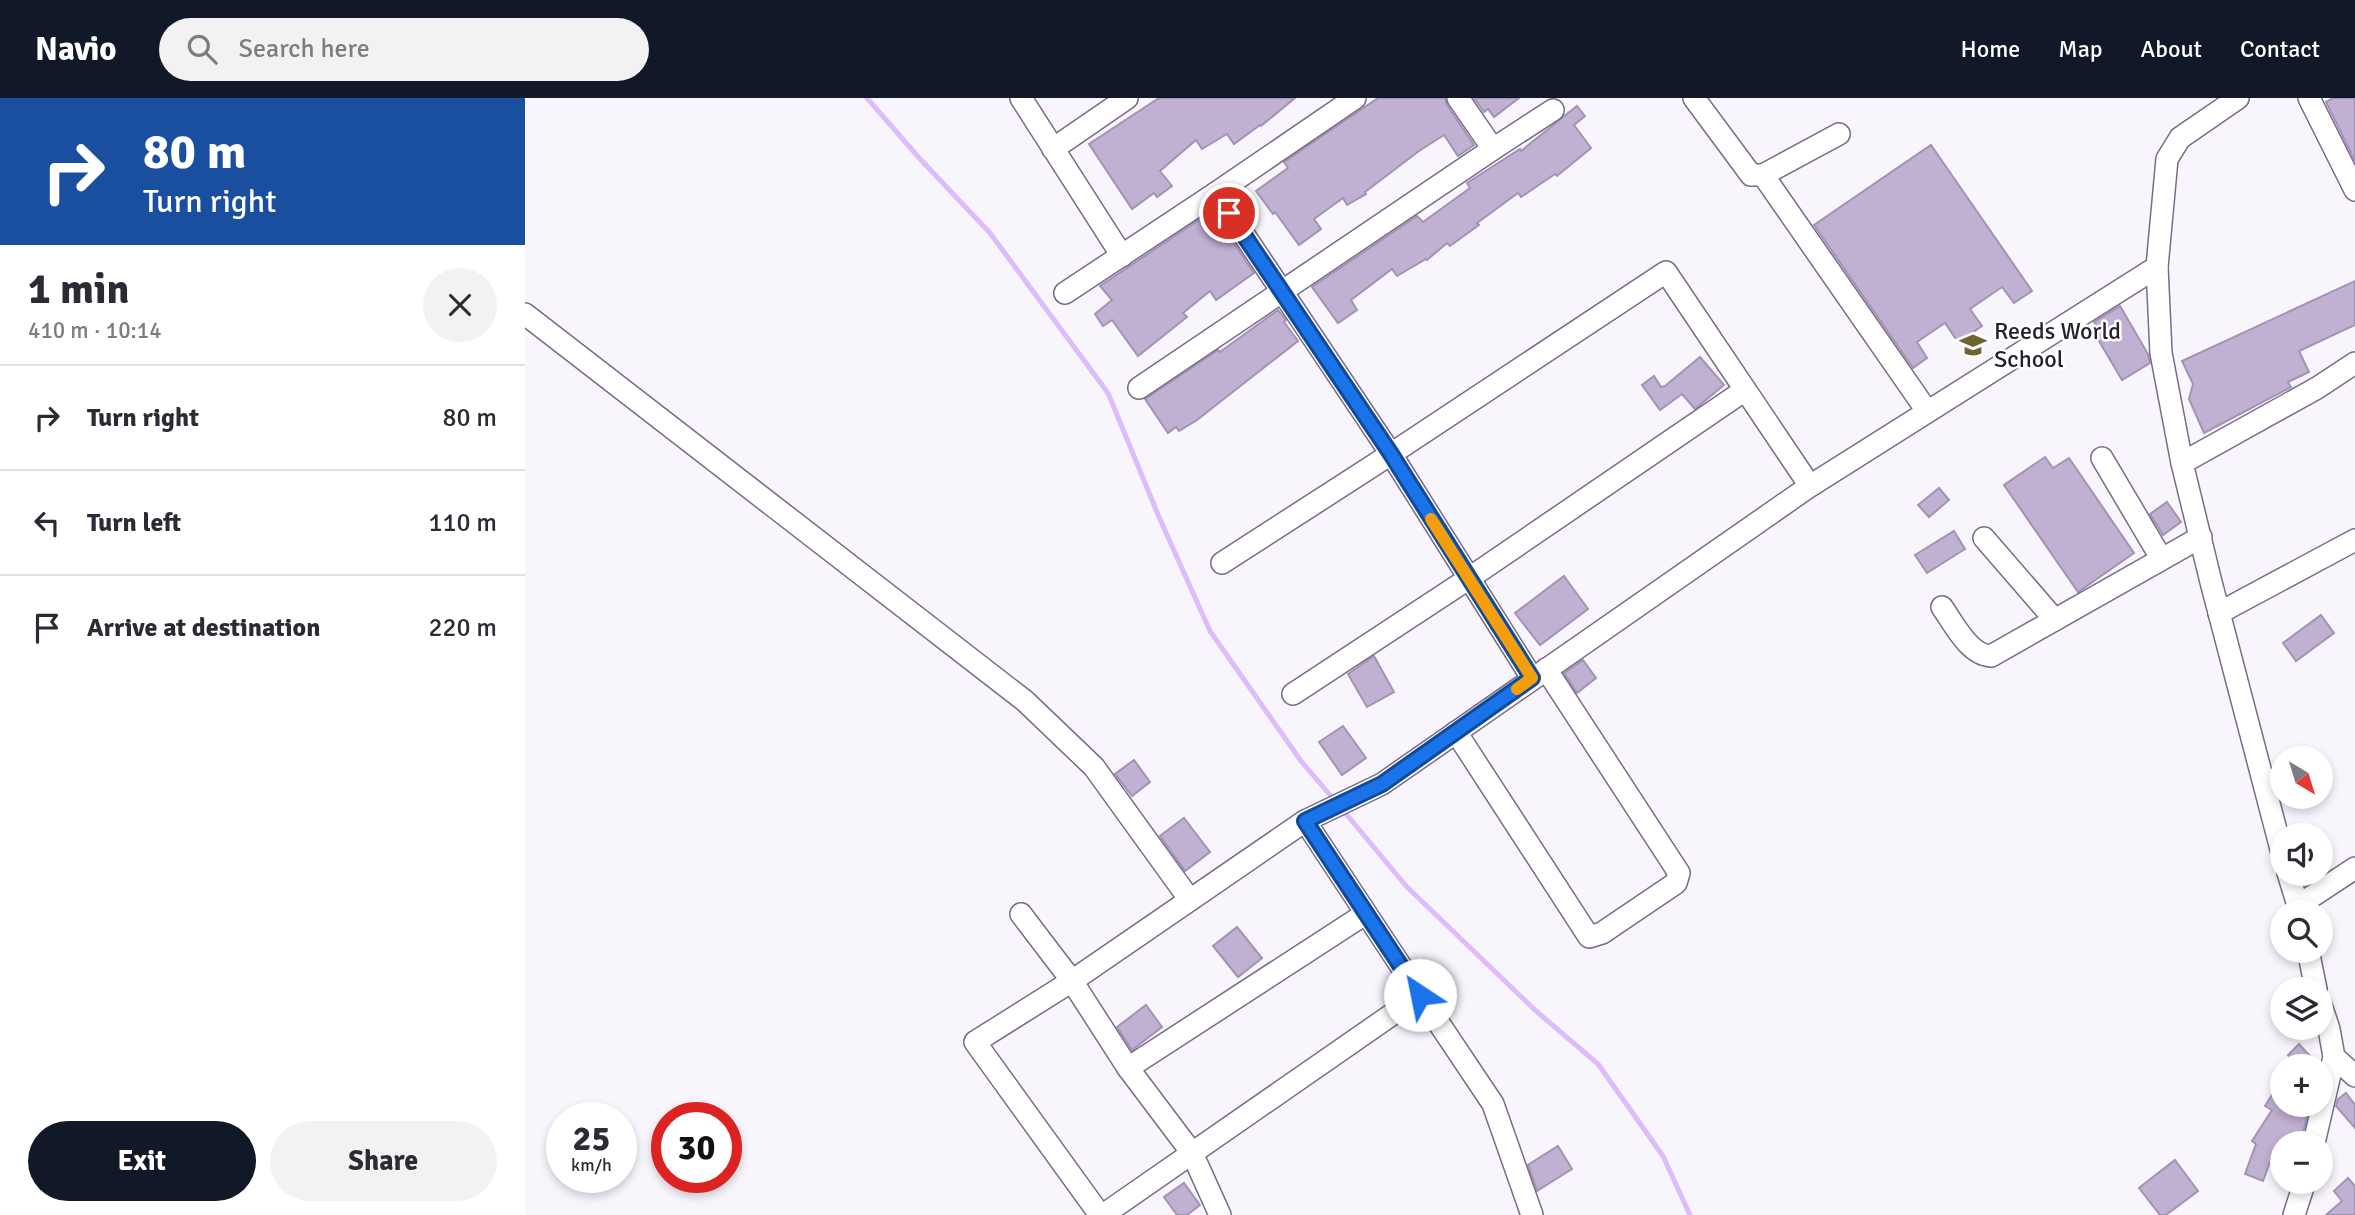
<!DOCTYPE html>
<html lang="en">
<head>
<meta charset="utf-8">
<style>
  body { margin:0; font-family:Signika,sans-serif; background:#f2f2f3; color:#2b2b33; height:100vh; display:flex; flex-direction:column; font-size:26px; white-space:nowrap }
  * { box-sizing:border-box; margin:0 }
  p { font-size:23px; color:#7c7c81 }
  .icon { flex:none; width:38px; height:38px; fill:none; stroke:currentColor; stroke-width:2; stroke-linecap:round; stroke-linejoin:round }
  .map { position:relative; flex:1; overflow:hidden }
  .drawer { display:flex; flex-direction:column; background:#fff; width:525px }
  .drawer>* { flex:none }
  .guide { background:#1a4fa0; color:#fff; overflow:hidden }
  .needle { width:46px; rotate:142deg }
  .tools { position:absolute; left:1745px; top:648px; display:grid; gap:14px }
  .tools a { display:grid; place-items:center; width:63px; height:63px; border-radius:50%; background:#fff; box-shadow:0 4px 10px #0003; font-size:35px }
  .speed { position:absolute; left:21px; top:1004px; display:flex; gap:14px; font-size:35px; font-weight:700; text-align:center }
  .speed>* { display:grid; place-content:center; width:91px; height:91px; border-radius:50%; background:#fff; box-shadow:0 4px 10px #0003; line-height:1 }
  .speed small { font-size:18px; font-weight:400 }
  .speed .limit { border:10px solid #d22; background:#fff; color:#111 }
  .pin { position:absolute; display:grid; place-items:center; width:60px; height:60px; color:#fff; margin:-30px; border:4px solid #fff; border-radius:50%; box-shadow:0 2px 7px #0007 }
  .me { position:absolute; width:77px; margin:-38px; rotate:326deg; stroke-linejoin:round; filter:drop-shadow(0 0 5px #0008) }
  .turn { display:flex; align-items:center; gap:24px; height:147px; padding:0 28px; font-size:32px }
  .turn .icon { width:91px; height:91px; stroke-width:2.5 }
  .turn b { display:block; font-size:49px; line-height:60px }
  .round { display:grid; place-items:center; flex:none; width:74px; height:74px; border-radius:37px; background:#f2f2f3 }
  .summary { display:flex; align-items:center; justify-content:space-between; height:119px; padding:0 28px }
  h1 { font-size:42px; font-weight:700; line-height:52px }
  .button { display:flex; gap:14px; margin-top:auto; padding:14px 28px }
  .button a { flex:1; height:80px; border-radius:42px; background:#111827; color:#fff; font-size:28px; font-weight:700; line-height:80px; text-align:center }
  .button a+a { background:#f2f2f3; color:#2b2b33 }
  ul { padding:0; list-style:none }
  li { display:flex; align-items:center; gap:21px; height:105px; padding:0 28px; border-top:2px solid #e1e1e2 }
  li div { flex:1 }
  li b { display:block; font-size:26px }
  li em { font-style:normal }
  header { display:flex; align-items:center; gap:42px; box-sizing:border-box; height:98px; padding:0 35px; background:#111827; color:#fff }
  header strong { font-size:33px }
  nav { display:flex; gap:38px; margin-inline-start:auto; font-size:24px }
  .search { width:490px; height:63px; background:#f2f2f3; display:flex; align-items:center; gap:18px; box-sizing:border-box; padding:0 24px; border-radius:38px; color:#7c7c81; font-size:26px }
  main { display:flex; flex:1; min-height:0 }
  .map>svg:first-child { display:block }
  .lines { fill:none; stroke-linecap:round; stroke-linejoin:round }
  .stream { stroke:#dcbcfd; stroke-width:5 }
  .building { fill:#c0b0d1; stroke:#a293b3; stroke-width:2 }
  .minor-casing { stroke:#796b89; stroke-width:24 }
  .minor { stroke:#fff; stroke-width:21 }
  .route-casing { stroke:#114b97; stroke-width:18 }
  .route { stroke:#1a73e8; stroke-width:12 }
  .slow { stroke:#f59e0b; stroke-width:12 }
  .labels { text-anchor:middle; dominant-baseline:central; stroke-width:5; stroke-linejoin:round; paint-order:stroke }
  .poi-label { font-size:24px; fill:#27212d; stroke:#fff; text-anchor:start }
</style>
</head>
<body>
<header>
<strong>Navio</strong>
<div class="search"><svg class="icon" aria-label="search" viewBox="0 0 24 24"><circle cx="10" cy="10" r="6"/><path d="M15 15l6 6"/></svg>Search here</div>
<nav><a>Home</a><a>Map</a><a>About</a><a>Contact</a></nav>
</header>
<main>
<section class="drawer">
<div class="guide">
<div class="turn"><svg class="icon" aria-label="right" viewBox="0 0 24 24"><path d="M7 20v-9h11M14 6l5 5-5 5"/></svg><div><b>80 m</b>Turn right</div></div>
</div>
<div class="summary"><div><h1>1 min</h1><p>410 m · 10:14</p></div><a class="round"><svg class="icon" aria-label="close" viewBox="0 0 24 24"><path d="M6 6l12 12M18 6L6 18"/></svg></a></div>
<ul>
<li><svg class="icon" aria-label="right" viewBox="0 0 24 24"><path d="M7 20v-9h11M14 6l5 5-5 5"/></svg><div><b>Turn right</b></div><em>80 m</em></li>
<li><svg class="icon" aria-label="left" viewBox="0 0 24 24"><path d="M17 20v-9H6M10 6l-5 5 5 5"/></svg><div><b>Turn left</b></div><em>110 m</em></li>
<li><svg class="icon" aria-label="arrive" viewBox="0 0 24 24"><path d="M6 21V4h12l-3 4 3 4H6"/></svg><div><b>Arrive at destination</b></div><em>220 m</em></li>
</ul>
<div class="button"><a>Exit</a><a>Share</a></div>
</section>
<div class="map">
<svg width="1830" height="1117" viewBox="0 0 1830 1117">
  <rect width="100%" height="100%" fill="#f8f5fc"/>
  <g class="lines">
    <g class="stream">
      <polyline points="342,0 396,62 465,135 583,295 634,419 685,533 776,663 811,704"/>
      <polyline points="817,711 882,789 1011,913 1073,966 1138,1058 1165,1117"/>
    </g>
  </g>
  <g class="building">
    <polygon points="634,0 770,0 736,28 735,27 709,46 702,36 677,51 671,42 635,73 647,88 632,99 629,95 607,111 564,46"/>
    <polygon points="853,0 920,0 922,7 949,47 933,58 919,37 894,53 840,94 841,96 822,107 818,100 789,121 796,131 774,147 750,114 748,116 731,93 763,70 759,64"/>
    <polygon points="949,0 994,0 969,19 963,11 959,14"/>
    <polygon points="1808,0 1830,0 1830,63 1801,4"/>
    <polygon points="1052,8 1060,18 1049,27 1066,50 1032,78 1030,76 996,99 993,95 952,125 954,127 925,148 922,145 902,162 901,161 872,178 867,171 826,202 832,212 813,225 787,189 892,118 898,124 945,90 942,85 995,51 996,53"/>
    <polygon points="1406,47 1507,193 1489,205 1477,189 1445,211 1457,228 1433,244 1420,225 1392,244 1402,260 1388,270 1289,127"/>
    <polygon points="687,113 729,175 691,202 685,193 658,215 662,219 613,258 587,222 578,228 570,216 587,202 575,188"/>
    <polygon points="1830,183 1830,227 1774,253 1784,274 1763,284 1766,289 1679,335 1664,301 1668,286 1657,263"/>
    <polygon points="1595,208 1623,256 1625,265 1597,282 1567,231 1572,229 1569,224"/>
    <polygon points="753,212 761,222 759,224 773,243 672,322 654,333 651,329 643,335 620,301 693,252 695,254"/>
    <polygon points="1175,259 1199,287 1170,311 1157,296 1135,312 1117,287 1129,278 1136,289 1140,288"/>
    <polygon points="1520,359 1528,370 1544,360 1609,455 1553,494 1479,387"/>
    <polygon points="1414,390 1424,402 1404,419 1393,407"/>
    <polygon points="1642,404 1656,424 1638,437 1625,416"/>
    <polygon points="1429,433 1440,451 1402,475 1390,457"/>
    <polygon points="1039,478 1063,511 1015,547 990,515"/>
    <polygon points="1796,517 1809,535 1771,563 1758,545"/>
    <polygon points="849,558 869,594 842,609 823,576"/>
    <polygon points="1058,562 1071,580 1052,595 1039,575"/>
    <polygon points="818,628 841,660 817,677 794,644"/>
    <polygon points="609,662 625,684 607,698 590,676"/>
    <polygon points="659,720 685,754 660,773 635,738"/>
    <polygon points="712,829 737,860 713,879 688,848"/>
    <polygon points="621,907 637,929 607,952 592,929"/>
    <polygon points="1774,946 1794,968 1773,968 1763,957"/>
    <polygon points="1757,981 1757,1006 1785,1006 1779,1031 1770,1045 1757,1045 1757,1062 1748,1056 1738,1083 1720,1076 1731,1046 1727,1043 1747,1012 1740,1008"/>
    <polygon points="1821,995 1830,1007 1830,1030 1811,1008 1813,1001"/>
    <polygon points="1033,1048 1047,1071 1012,1093 1003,1067"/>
    <polygon points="1650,1062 1673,1093 1641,1117 1635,1117 1614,1090"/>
    <polygon points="1823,1080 1830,1088 1830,1117 1801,1117 1817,1103 1809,1093"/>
    <polygon points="659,1085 675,1107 662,1117 652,1117 639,1099"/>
  </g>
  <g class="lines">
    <g class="minor-casing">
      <g id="minor">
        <polyline points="496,0 597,158"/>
        <polyline points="1169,0 1226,77 1238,77 1314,36"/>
        <polyline points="1713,0 1655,40 1642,61 1632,169 1636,255 1657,365 1686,484 1757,755"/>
        <polyline points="1784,0 1830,92"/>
        <polyline points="528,51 602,0"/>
        <polyline points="968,51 1028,12"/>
        <polyline points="1238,77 1402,313"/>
        <polyline points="691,95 830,0"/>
        <polyline points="540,195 691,95 866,356 1007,580"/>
        <polyline points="0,216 500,603 569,669 665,802"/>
        <polyline points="614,290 968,51 933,0"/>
        <polyline points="1577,360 1636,460"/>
        <polyline points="1657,365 1792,290 1830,265"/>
        <polyline points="1459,440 1530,522"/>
        <polyline points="697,465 866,356 1141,174 1285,388"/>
        <path d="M1417,509C1429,526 1444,557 1466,558L1676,439"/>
        <polyline points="1694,515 1830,442"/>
        <polyline points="768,596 943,481 1220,292"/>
        <polyline points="931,634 1064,839 1077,835 1151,785 1154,775 1021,571"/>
        <polyline points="1763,775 1775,814"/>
        <polyline points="1774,807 1830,770"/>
        <polyline points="496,816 547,883 603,970"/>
        <polyline points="1783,852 1791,891"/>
        <polyline points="895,897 968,1006 1007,1117"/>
        <polyline points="1809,959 1830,978"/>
        <polyline points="1789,1045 1809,959 1804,931 1796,907"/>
        <polyline points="575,1117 450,944 547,883 780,723 857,686 1285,388 1632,169"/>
        <polyline points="578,1117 895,897 780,723"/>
        <polyline points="695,1117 667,1055 603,970 840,816"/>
        <polyline points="1769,1117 1780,1083"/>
      </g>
    </g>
    <use href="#minor" class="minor"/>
  </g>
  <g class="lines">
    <g class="route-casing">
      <polyline id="route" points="704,115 866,356 1007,580 857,686 780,723 895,897"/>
    </g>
    <use href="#route" class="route"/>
    <polyline class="slow" points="906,421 1007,580 992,591"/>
  </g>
  <defs>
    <g id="school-bare" transform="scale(2.1)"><path d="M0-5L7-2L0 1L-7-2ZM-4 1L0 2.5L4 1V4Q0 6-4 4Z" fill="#6f6330" stroke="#fff" stroke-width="2.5" paint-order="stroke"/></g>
  </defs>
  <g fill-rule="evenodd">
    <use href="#school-bare" x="1448" y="247"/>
  </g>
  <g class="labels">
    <g class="poi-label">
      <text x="1469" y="233">Reeds World<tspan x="1469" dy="28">School</tspan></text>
    </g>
  </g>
</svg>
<div class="tools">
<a><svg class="needle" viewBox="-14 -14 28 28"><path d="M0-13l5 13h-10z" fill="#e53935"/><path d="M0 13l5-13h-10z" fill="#7c7c81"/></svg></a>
<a><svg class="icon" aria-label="sound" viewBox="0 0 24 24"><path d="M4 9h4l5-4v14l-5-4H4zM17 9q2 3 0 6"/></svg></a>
<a><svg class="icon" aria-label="search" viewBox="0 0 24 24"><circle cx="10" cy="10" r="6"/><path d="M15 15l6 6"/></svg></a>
<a><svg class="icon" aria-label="layers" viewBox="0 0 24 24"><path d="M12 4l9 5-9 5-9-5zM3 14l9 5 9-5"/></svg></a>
<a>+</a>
<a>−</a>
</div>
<div class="speed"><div>25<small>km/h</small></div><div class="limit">30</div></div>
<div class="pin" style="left:704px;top:115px;background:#d93025"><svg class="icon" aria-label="arrive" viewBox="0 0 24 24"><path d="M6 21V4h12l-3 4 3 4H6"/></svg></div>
<svg class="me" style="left:895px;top:897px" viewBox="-20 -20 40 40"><circle r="19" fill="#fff"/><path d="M0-13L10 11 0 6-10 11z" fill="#1a73e8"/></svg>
</div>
</main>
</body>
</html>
